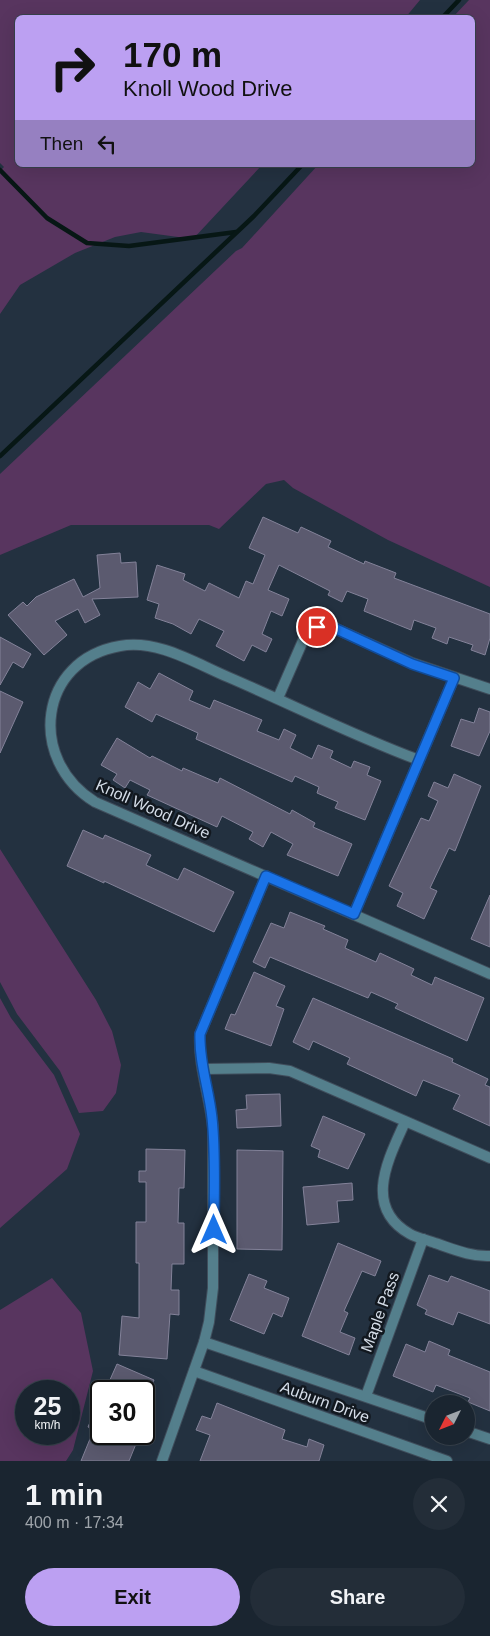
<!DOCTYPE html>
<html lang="en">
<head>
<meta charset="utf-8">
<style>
  body { margin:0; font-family:Helvetica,sans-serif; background:#232d38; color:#f1f3f6; height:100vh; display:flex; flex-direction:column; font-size:19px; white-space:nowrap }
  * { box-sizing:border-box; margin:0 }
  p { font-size:16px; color:#9fa5ab }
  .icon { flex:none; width:28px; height:28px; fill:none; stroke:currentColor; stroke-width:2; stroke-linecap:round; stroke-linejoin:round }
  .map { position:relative; height:1461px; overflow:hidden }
  .side { display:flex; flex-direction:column; background:#1a2530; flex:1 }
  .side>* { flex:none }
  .hud { position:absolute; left:15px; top:15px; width:460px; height:152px; border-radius:8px; box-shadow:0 5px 20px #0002,0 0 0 1px #38424c; background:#bca0f2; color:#111; overflow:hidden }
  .needle { width:32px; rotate:228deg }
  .buttons { position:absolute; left:425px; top:1395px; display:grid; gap:10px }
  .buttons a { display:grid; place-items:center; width:50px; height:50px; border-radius:50%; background:#1a2530; box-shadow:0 5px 20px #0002,0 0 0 1px #38424c; font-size:25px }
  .speed { position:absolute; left:15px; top:1380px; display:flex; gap:10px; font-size:25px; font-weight:700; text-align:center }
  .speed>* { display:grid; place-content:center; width:65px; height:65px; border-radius:50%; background:#1a2530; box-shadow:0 5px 20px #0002,0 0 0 1px #38424c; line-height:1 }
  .speed small { font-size:12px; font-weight:400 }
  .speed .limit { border:2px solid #111; border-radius:8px; background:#fff; color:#111 }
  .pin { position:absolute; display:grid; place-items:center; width:42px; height:42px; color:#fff; margin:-21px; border:2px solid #fff; border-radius:50%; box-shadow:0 1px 5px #0007 }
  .me { position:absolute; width:55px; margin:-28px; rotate:0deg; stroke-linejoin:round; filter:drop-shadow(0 0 4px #0008) }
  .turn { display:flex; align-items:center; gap:18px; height:105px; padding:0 25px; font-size:22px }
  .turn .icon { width:65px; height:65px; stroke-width:2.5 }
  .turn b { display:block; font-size:35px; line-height:42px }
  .then { display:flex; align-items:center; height:48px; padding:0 25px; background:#0003; gap:10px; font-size:19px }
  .round { display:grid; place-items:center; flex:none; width:52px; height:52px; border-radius:26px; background:#232d38 }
  .summary { display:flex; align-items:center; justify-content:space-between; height:85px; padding:0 25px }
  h1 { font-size:30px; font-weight:800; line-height:38px }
  .primary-button { display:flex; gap:10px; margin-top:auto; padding:10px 25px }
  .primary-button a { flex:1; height:58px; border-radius:30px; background:#bca0f2; color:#111; font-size:20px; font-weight:800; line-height:58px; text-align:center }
  .primary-button a+a { background:#232d38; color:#f1f3f6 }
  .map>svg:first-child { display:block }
  .green { fill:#58355f; fill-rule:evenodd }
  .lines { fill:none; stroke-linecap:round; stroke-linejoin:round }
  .stream { stroke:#071715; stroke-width:4.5 }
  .building { fill:#5b5a6f; stroke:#838299 }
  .street-casing { stroke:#3f4d5b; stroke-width:12 }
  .street { stroke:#547f8c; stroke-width:10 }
  .route-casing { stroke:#114b97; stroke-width:12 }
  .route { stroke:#1a73e8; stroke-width:9 }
  .labels { text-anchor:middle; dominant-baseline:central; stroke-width:5; stroke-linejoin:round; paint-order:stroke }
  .street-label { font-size:16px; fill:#d5dde8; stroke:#12181f }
</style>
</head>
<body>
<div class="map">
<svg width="490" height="1461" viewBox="0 0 490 1461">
  <rect width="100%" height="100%" fill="#233140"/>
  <g class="green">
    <polygon points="0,0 420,0 405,18 18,18 18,165 262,165 193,239 141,232 115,237 75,253 20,285 0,314 0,171 4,167 0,163"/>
    <polygon points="469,0 490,0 490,587 388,540 293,488 284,480 266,484 219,529 209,525 71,525 0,555 0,474 236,251 242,248 318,165 472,165 472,18 453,17"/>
    <polygon points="0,849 96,1000 112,1031 121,1065 116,1093 103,1111 79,1113 60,1071 17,1014 0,982"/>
    <polygon points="0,998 11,1018 54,1075 80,1134 67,1169 0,1228"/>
    <path d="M52,1278L81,1313L93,1371L73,1450L66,1461H0V1310ZM26,1391H69V1434H26Z"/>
  </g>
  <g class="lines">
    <g class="stream">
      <polyline points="442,18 459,0"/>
      <polyline points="0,170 47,218 87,243 129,246 236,232"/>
      <polyline points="0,456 254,216 302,165"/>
    </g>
  </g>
  <g class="building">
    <polygon points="263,517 298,533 301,527 331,541 328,547 364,564 365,561 396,573 394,578 490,614 490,638 485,655 471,650 473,645 449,637 447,644 432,638 436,628 414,620 411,630 364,611 368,599 347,591 342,602 328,595 330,591 279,565 268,590 289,599 282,616 271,611 262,634 272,639 266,652 252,645 244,661 216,646 224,631 199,619 191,634 173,624 155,618 159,604 147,600 157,565 185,574 183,580 205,591 209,583 239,598 246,581 253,584 265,555 249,548"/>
    <polygon points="120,553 121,563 136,562 138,597 92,599 100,615 85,623 78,609 55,621 67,635 44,655 8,615 23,602 27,606 36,597 74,579 83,597 100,588 97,555"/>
    <polygon points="0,637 31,654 23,668 13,662 0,685"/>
    <polygon points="159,673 193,691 189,700 210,709 214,700 262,720 257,731 279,740 284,729 296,735 290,748 312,759 318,745 333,751 330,758 351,768 354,761 370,767 367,775 381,781 365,820 335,808 338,802 317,793 319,787 295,776 292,782 196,739 198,733 156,714 152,722 125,707 138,682 150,689"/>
    <polygon points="0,691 23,702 0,753"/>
    <polygon points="479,708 490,712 490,731 479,756 451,746 461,719 474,723"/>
    <polygon points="117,738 150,758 152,756 182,771 183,768 218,783 220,778 290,814 292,810 315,823 313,827 352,844 338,876 287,855 293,844 271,832 263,847 249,839 253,832 222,816 217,827 147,795 150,790 130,780 125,788 113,780 117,774 101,765"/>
    <polygon points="454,774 481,786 455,851 449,848 430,888 437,891 424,919 397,906 403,893 389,886 421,818 429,821 438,801 428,796 434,782 448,788"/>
    <polygon points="83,830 103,839 105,835 151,855 146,865 178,880 184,868 234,892 214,932 104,881 104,883 67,866"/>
    <polygon points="490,895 490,947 471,939"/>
    <polygon points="290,912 325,926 323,929 348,940 345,948 376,962 380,953 414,969 411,975 432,985 435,977 484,998 467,1041 395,1008 398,1004 371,992 368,998 270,957 265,968 253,962 271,923 284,928"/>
    <polygon points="254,972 285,986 276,1006 284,1009 271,1046 225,1029 231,1014 235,1015"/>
    <polygon points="313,998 453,1059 452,1062 488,1079 485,1085 490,1087 490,1126 453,1109 460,1095 423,1080 416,1096 347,1064 350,1058 313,1041 309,1050 293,1042"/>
    <polygon points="280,1094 281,1126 237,1128 236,1110 247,1109 246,1095"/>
    <polygon points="323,1116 365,1134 348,1169 318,1157 320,1150 311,1146"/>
    <polygon points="146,1149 185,1150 184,1188 179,1188 178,1223 184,1223 184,1264 172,1264 171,1290 179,1290 179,1315 170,1314 167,1359 119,1355 122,1316 139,1318 139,1263 136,1263 136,1222 146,1222 146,1182 139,1182 139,1171 146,1171"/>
    <polygon points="237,1150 283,1151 282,1250 237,1249"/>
    <polygon points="352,1183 353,1200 337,1201 339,1222 307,1225 303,1187"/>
    <polygon points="338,1243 381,1261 375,1276 362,1271 344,1311 348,1313 340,1332 355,1338 349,1355 302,1336"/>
    <polygon points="249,1274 267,1281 264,1288 289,1298 282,1317 273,1313 264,1334 230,1320"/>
    <polygon points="429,1275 448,1282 451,1276 490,1291 490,1324 458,1312 453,1325 425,1314 427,1310 417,1305"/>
    <polygon points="429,1341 450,1350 448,1355 490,1372 490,1411 468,1402 470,1398 436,1385 433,1392 393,1376 406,1344 425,1352"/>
    <polygon points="117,1364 154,1380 149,1391 105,1391"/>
    <polygon points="101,1396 101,1433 88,1427"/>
    <polygon points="217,1403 285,1430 282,1439 307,1447 309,1439 324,1445 319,1461 200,1461 210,1435 196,1430 202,1416 211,1419"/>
    <polygon points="92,1434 140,1434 129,1461 81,1461"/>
  </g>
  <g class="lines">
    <g class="street-casing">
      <g id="street">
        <path d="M278,698L305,636C313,628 321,625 332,627L412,663L490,689"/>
        <path d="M419,760C354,736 291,704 228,677C195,663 157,639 120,646C38,660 27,760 95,802L490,974"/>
        <polyline points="354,914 454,678"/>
        <polyline points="204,1069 269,1068 290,1071 490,1158"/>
        <path d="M405,1122C389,1158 362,1207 410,1234C417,1238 427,1240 435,1243C453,1249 471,1257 490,1256"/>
        <polyline points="204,1342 434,1420"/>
        <polyline points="194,1371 447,1461"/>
        <polyline points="366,1396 423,1239"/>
        <polyline points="466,1431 490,1439"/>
        <path d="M162,1461L204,1342L209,1322L213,1288V1128C210,1097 198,1065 200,1034L266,876"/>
      </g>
    </g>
    <use href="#street" class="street"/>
  </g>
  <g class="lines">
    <g class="route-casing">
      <path id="route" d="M214,1230C214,1193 216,1155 212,1118C209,1089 199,1063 200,1034L266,876L354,914L454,678L412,664L332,627H317"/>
    </g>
    <use href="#route" class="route"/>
  </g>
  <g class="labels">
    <g class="street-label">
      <text transform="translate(153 809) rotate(24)">Knoll Wood Drive</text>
      <text transform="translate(380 1312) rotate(-70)">Maple Pass</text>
      <text transform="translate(325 1402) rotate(20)">Auburn Drive</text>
    </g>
  </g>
</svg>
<div class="buttons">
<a><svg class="needle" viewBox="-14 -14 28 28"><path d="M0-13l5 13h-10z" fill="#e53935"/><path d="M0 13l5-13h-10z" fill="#9fa5ab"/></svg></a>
</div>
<div class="speed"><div>25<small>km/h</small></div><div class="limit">30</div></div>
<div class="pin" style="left:317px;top:627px;background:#d93025"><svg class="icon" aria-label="arrive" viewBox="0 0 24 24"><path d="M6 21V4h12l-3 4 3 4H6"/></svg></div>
<svg class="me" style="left:214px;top:1230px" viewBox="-20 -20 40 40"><path d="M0-17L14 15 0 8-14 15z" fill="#1a73e8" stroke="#fff" stroke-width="4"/></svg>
<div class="hud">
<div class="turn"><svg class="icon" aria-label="right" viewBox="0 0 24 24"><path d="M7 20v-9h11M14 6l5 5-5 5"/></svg><div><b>170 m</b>Knoll Wood Drive</div></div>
<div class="then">Then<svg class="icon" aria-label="left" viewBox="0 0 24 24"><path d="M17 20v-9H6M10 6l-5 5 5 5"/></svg></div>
</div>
</div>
<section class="side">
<div class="summary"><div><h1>1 min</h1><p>400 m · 17:34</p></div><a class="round"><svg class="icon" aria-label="close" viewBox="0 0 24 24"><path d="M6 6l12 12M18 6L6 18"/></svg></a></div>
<div class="primary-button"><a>Exit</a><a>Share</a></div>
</section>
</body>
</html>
